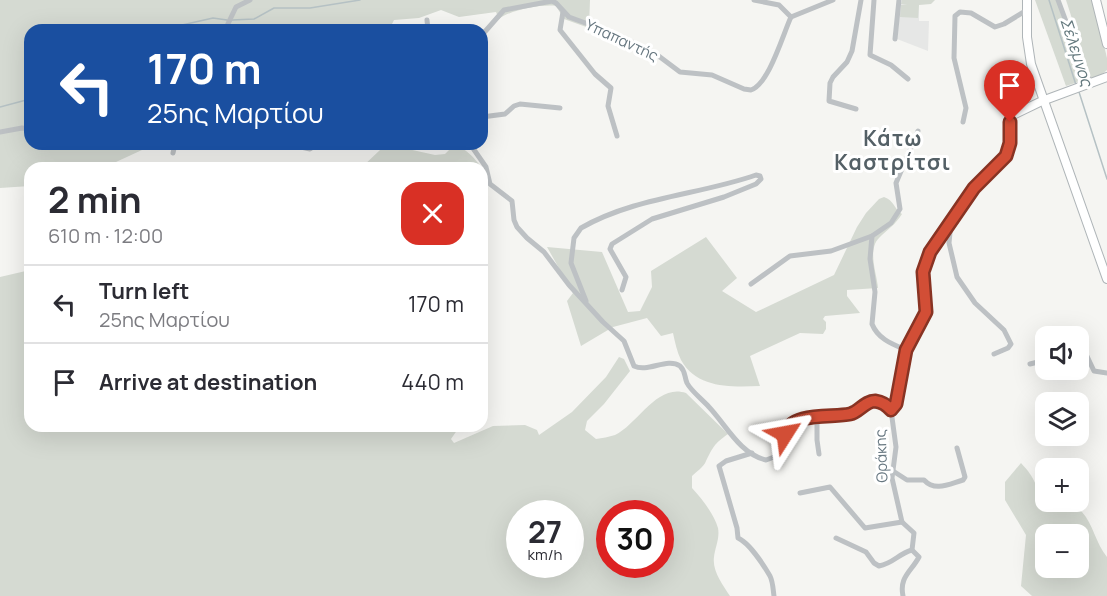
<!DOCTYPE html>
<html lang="en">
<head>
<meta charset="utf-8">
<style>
  body { margin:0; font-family:Manrope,sans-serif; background:#f2f2f3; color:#2b2b33; height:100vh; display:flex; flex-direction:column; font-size:22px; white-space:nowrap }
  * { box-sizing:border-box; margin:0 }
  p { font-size:20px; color:#7c7c81 }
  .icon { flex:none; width:33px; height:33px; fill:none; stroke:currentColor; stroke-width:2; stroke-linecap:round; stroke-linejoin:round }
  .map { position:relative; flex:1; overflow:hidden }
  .sheet { position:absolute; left:24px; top:162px; width:464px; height:270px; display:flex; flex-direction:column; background:#fff; border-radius:18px; box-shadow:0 6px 24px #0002 }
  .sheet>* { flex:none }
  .top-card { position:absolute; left:24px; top:24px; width:464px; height:126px; border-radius:18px; box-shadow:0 6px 24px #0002; background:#1a4fa0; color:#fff; overflow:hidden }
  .controls { position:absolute; left:1035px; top:326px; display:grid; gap:12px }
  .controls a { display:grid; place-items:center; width:54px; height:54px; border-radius:12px; background:#fff; box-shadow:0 6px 24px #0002; font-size:30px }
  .speed { position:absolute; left:506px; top:500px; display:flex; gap:12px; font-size:30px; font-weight:700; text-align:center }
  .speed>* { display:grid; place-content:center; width:78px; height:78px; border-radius:50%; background:#fff; box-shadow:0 6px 24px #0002; line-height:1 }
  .speed small { font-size:15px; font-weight:400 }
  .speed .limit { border:9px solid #d22; background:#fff; color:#111 }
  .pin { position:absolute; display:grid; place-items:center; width:51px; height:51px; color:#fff; margin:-62px -26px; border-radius:50% 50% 50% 0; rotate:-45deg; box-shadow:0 0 6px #0007 }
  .pin .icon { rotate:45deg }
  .me { position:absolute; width:66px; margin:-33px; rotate:56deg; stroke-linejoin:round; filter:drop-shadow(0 0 4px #0008) }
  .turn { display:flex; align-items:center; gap:21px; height:126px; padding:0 24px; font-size:27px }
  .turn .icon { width:78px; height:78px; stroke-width:2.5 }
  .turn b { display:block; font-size:42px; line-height:51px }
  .round { display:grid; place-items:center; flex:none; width:63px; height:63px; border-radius:18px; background:#f2f2f3 }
  .summary { display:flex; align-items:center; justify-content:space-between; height:102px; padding:0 24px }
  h1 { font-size:36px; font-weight:700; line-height:45px }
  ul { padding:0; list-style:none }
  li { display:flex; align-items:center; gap:18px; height:78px; padding:0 24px; border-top:2px solid #e1e1e2 }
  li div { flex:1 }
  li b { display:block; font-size:22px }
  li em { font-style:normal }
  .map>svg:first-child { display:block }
  .built { fill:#e6e7e6 }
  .green { fill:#d5dad2; fill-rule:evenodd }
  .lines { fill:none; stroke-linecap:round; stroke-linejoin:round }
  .stream { stroke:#b5c1c4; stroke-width:1.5 }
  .secondary-casing { stroke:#afb5b8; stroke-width:10 }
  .street { stroke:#bdc1c4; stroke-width:5 }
  .secondary { stroke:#fff; stroke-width:8 }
  .route-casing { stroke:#883323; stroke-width:15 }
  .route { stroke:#d24e36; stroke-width:10 }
  .labels { text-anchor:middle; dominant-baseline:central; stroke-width:6; stroke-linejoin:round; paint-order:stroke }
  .street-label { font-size:15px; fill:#677780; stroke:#fff }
  .water-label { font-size:16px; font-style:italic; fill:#63787d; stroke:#fff }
  .district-label { font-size:21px; font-weight:bold; letter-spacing:1.5px; fill:#546066; stroke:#fff }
</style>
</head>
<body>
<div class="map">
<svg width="1107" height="596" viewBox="0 0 1107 596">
  <rect width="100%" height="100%" fill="#f5f5f2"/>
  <polygon class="built" points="901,4 919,5 919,21 929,21 928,51 897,39"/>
  <g class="green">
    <path d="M0,0H590L589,28L564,19L556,6C542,4 510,10 499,19L496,12L459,17L441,10L419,18L394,20L389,30H30V144H155L103,168H30V186L0,188Z"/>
    <polygon points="902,0 935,0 931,4 919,5 918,18 900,17 901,5 907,4 901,4"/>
    <polygon points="1035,0 1057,0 1087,79 1066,86"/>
    <polygon points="1066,0 1093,0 1107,58 1107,70 1101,75 1091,78"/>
    <path d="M455,144C471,152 485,167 488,186C489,193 484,203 482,210V168H361L380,150L390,145L435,155L445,154Z"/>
    <path d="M884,197C894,200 894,209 902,214C896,224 887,230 879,238C867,250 877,274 878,288L847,290V296L860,313L825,316L823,319L826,322V329L823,334L800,333L750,356L760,386C732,387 697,389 681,360C677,352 675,342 673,333L661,336L647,318L613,327L581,346L567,301L573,293L547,247L602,252L628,312L640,311L652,287L651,271L706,237L737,278L722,291L756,312L834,275L857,227L866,213L879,199Z"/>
    <path d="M30,270V426H460L451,439L454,443L493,426L525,425L537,430L539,435L572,412L606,377L619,357L624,359L630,371L604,404L587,421L585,430L596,439C602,438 609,437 615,435C638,424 657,383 686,393L728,434C714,444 713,447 706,461C704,467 696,472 692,476V488C702,499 714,514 718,528C720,538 715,548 714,557C712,571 723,585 730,596H0V277ZM519,513H570V564H519ZM609,513H660V564H609Z"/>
    <path d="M1021,463C1024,467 1028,470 1030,474C1037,483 1039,499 1050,504C1060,508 1073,502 1082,512C1093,524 1096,544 1107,557V596H1032L1021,586L1026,535L1005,500V482ZM1046,534H1078V567H1046Z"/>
  </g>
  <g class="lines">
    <g class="stream">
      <polyline points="1049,0 1076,85"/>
      <polyline points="232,20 254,19 274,8 310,8 360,0"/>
      <polyline points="160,30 213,18 227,20"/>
      <polyline points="1079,92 1107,179"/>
      <polyline points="0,107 30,99"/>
    </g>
    <g class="secondary-casing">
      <g id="secondary">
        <polyline points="1027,0 1027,37 1031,64 1107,279"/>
        <polyline points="1096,0 1107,44"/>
        <polyline points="891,410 898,400 906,350 925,312 923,280 925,263 939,238 974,188 1006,156 1010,143 1011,118 1013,115 1042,101 1107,77"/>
      </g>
    </g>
    <g class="street">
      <polyline points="754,0 779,5 791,17"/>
      <polyline points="874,0 870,55 891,65 908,79"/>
      <polyline points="1058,0 1083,67 1091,83"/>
      <polyline points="563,12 560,30 595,74 611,88 608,106 617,136"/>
      <polyline points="427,20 428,30"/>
      <polyline points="225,30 236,7 250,0"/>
      <path d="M482,35L504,10L552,1L556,3L569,17L610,32L643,47L660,57L680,72L712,75L744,89L751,90C769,84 783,34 791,17L833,0"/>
      <polyline points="895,39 899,0"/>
      <polyline points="856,109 829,101 830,83 833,77 847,62 852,51 861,0"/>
      <polyline points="482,117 505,114 514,106 520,104 560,108"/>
      <polyline points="963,122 966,108 954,58 955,16 960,12 971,13 995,27 1004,24 1027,10"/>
      <polyline points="0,132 22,128 30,129"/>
      <polyline points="270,144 292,145 310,149 318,144"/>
      <path d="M470,144L486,167L490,184L512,201L514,220L517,227L527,238L544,252L569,285L603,322L624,341L634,366C648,373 667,357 680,366C686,372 684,376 687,383C691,391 703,400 709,407C726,425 740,454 766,460L785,453L787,449L786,429L805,418L853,413L872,401L881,402L891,410L896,447L892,478L902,522L865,528L830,487L800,493"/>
      <polyline points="173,153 175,144"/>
      <polyline points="951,222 949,243 957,277 975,303 1004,330 1011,344 1008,348 994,354"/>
      <polyline points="751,284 790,256 831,251 872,236"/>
      <path d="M586,301L571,263L574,238L581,228C635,197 699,195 756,175L760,176L761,179L756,184L724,197L652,219L612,244L610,249L626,277L622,290"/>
      <path d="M906,350C892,344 878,339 872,324L875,292L870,259L872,236L891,223L900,209L896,183L918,131"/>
      <polyline points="1078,352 1085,352 1094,371 1107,373"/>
      <polyline points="1030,364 1046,360"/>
      <polyline points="817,416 817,440 819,454"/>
      <path d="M752,453L726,461L719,466L737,528L738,538C749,543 763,564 770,576C773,582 773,589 774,596"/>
      <path d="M893,471L907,480H924C935,492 949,484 963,480L965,477L957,448"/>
      <path d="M902,522L914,533L912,550L919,557C911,572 899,577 903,596"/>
      <path d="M836,538L866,552L874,563L879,566C894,563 898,554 912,550"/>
    </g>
    <use href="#secondary" class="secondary"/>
  </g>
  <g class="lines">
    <g class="route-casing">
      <path id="route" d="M785,434C791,411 833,418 850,414C859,412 865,401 875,401C882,402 887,405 891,410L896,404L906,350L926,312L923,272L930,252L974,188L1006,156L1010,143V122"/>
    </g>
    <use href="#route" class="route"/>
  </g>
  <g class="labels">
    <g class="street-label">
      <text transform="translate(622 40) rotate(25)">Υπαπαντής</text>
      <text transform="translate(881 456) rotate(-92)">Θράκης</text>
    </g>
    <g class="water-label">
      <text transform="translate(1077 52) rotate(72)">Σέλεμνος</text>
    </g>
    <g class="district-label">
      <text x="893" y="138">Κάτω<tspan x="893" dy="24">Καστρίτσι</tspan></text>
    </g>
  </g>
</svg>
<div class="controls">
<a><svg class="icon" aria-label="sound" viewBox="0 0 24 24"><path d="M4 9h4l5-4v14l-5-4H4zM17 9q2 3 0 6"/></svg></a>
<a><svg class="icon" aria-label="layers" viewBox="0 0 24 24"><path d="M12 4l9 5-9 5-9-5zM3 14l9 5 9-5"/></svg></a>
<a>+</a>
<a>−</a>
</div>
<div class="speed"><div>27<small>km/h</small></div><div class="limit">30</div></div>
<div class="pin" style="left:1010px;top:122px;background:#d93025"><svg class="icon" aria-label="arrive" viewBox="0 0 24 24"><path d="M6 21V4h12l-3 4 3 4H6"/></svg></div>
<svg class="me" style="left:785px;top:434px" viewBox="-20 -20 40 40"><path d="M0-17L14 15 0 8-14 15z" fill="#d24e36" stroke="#fff" stroke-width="4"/></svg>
<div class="top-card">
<div class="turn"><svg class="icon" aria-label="left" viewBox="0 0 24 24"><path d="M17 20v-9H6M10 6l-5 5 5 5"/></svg><div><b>170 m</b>25ης Μαρτίου</div></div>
</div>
<section class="sheet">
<div class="summary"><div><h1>2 min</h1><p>610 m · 12:00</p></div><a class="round" style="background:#d93025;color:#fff"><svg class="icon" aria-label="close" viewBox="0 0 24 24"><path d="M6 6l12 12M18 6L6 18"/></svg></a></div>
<ul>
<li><svg class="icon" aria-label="left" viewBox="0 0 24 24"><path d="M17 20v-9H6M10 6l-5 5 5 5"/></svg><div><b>Turn left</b><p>25ης Μαρτίου</p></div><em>170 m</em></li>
<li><svg class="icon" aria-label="arrive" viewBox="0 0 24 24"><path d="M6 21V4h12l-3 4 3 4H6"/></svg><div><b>Arrive at destination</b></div><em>440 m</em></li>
</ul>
</section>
</div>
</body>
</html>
